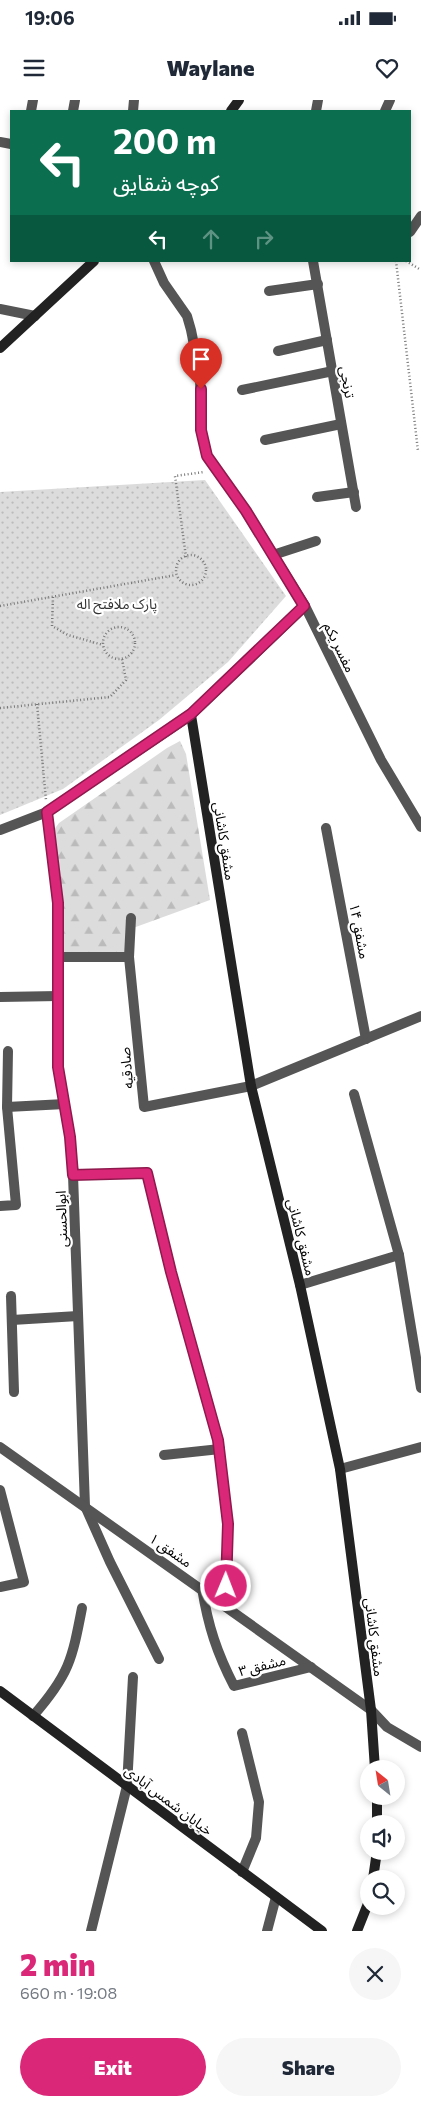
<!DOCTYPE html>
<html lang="en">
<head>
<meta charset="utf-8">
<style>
  body { margin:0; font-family:Commissioner,"Noto Sans Arabic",sans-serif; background:#f6f6f7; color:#1f2937; height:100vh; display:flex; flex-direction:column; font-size:19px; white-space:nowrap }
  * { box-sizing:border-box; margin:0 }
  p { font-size:16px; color:#747a83 }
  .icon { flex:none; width:28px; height:28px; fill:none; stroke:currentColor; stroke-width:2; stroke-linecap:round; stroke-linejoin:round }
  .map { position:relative; height:1831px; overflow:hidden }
  .details { display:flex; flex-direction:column; background:#fff; flex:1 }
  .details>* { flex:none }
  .guide { position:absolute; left:10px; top:10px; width:401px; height:152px; border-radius:0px; box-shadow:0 2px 8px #0003; background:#0b6e4f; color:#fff; overflow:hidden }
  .needle { width:32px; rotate:330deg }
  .controls { position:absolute; left:360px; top:1660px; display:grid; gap:10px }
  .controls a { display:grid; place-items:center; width:45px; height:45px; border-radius:50%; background:#fff; box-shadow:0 2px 8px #0003; font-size:25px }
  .pin { position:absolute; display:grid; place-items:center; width:42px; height:42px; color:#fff; margin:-51px -21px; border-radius:50% 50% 50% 0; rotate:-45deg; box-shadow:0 0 5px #0007 }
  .pin .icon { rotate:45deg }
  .me { position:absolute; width:55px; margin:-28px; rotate:1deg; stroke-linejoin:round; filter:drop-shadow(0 0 4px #0008) }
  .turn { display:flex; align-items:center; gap:18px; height:105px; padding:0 20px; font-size:22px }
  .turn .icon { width:65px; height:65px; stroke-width:2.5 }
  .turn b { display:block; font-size:35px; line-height:42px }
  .lanes { display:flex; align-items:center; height:48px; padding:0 20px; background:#0003; justify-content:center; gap:25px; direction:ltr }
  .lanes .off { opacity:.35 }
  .round { display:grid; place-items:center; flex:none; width:52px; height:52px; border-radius:26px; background:#f6f6f7 }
  .headline { display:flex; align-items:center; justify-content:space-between; height:85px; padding:0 20px }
  h1 { font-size:30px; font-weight:800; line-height:38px; color:#db2777 }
  .cta { display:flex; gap:10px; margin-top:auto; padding:10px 20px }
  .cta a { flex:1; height:58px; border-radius:30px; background:#db2777; color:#fff; font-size:20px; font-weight:800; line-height:58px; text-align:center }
  .cta a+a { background:#f6f6f7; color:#1f2937 }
  .status { display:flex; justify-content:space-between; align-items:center; height:35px; padding:0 25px; background:#fff; direction:ltr }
  .status svg { height:14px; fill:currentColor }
  header { display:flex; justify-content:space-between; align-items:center; height:65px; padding:0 20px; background:#fff; font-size:22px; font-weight:800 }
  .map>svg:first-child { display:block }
  .green { fill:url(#green-dots) }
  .forest { fill:url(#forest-firs) }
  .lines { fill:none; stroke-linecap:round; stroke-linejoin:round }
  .path { stroke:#777; stroke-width:2.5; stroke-dasharray:1 2.5; stroke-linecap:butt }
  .street { stroke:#555; stroke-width:10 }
  .secondary { stroke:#222; stroke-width:10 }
  .route-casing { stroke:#8e194d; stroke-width:12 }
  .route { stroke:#db2777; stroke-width:9 }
  .labels { text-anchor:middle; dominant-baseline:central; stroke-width:4.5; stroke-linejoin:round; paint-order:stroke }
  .street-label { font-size:14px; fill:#000; stroke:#fff }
  .park-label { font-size:14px; fill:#333; stroke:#fff }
</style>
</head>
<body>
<div class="status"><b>19:06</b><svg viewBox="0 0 49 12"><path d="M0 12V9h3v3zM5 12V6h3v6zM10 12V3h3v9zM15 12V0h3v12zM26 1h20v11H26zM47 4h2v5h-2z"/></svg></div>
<header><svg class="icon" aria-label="menu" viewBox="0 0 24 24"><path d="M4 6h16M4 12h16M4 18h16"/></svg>Waylane<svg class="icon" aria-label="heart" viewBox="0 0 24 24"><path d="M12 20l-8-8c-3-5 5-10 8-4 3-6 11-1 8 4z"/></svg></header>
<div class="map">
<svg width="421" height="1831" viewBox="0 0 421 1831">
  <defs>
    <pattern id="green-dots" width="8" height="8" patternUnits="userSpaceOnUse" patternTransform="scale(1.25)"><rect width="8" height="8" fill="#dcdcdc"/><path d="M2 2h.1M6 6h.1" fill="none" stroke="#bbb" stroke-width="1.8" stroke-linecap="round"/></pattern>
    <pattern id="forest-firs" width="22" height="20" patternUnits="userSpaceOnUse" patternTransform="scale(1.25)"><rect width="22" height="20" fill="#dcdcdc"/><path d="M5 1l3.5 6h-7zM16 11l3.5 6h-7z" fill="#bbb"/></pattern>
  </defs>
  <rect width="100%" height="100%" fill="#fff"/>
  <polygon class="green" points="205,380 286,496 228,562 159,620 63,689 0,715 0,392"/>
  <polygon class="forest" points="180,641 186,654 210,800 133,828 128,854 61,855 53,731 59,723 167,648"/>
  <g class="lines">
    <g class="path">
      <polyline points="396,161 418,351"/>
      <polyline points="406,161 421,170"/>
      <circle cx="191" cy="470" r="15"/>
      <polyline points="186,457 175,376 204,372"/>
      <polyline points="53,497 52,526 68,535 103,545"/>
      <polyline points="0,506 176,475"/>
      <circle cx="119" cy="543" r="16"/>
      <polyline points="37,604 46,700"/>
      <polyline points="0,608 110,597 126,580 122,559"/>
    </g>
    <g class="street">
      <polyline points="31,11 33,0"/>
      <polyline points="73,11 75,0"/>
      <polyline points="133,11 134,0"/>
      <polyline points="316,11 318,0"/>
      <polyline points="385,11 390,0"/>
      <polyline points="0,42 11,44"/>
      <polyline points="410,132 421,116"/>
      <polyline points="154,161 164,183 187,216 191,230 200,275 201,330 207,356 246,411 305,506 381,660 421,727"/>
      <polyline points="313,161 356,407"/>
      <polyline points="269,191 318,184"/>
      <polyline points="0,209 35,216"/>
      <polyline points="278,251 327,240"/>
      <polyline points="242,290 333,271"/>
      <polyline points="265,340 341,324"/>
      <polyline points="317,397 354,392"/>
      <polyline points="273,455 316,441"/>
      <polyline points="47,712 58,803 58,967 70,1037 73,1075 85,1406 110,1462 159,1559"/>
      <polyline points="326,728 366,939"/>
      <polyline points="0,730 47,712 191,615 305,506"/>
      <polyline points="131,818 129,857 144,1007 251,986 421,916"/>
      <polyline points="59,857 129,857"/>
      <polyline points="0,897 59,896"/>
      <polyline points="8,951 7,1007 65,1004"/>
      <polyline points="354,994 399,1155 421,1288"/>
      <polyline points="73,1075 147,1073 171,1172 218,1340 228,1424 226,1506"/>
      <polyline points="0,1106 16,1105 7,1007"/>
      <polyline points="300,1185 399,1155"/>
      <polyline points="11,1196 14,1292"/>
      <polyline points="12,1220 78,1216"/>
      <polyline points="0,1347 371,1610 387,1627 421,1647"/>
      <polyline points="164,1355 220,1349"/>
      <polyline points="340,1369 421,1347"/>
      <polyline points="0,1390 24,1482 0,1487"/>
      <path d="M202,1488C208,1526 217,1553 234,1586L311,1567"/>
      <path d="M33,1616C69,1575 72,1560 82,1508"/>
      <polyline points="242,1633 259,1702 256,1738 242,1772"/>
      <polyline points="91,1831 127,1686 133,1577"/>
      <polyline points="267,1831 276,1797"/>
    </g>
    <g class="secondary">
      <polyline points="231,11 239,0"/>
      <polyline points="0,248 94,161"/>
      <polyline points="191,615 251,986 300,1185 340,1369 371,1610 375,1669"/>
      <polyline points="0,1591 322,1831"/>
      <polyline points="377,1724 377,1696"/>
      <polyline points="373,1779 377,1751"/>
      <polyline points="357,1831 369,1801"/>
    </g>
  </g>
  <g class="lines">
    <g class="route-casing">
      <polyline id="route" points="201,289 201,330 207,356 246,411 304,506 191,614 47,712 58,803 58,967 70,1037 73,1075 147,1073 171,1172 218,1340 228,1424 226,1486"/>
    </g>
    <use href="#route" class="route"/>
  </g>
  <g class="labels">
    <g class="street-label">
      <text transform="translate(348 282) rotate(80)">ترنجی</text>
      <text transform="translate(340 547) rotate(64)">مفسر یکم</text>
      <text transform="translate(225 741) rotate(81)">مشفق کاشانی</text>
      <text transform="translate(360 831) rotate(79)">مشفق ۱۴</text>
      <text transform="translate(126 968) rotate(-95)">صادقیه</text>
      <text transform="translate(61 1119) rotate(-92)">ابوالحسنی</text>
      <text transform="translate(302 1137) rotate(76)">مشفق کاشانی</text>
      <text transform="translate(171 1450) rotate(35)">مشفق ۱</text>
      <text transform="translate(375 1537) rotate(83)">مشفق کاشانی</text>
      <text transform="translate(262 1565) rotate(-14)">مشفق ۳</text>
      <text transform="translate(169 1700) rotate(37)">خیابان شمس آبادی</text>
    </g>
    <g class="park-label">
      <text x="117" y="503">پارک ملافتح اله</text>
    </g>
  </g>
</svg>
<div class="controls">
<a><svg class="needle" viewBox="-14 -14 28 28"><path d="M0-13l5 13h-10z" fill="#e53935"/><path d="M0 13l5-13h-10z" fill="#747a83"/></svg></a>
<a><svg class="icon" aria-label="sound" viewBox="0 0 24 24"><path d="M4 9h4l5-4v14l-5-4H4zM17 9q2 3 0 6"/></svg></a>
<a><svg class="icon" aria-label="search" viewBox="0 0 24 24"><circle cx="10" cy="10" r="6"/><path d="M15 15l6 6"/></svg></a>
</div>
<div class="pin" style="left:201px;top:289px;background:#d93025"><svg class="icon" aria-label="arrive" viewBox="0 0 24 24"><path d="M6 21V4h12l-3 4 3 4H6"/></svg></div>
<svg class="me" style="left:226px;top:1486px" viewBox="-20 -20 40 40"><circle r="17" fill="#db2777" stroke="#fff" stroke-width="3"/><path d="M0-11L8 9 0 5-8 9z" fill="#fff"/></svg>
<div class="guide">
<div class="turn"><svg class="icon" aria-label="left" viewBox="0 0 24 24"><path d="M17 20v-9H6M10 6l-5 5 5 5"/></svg><div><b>200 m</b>کوچه شقایق</div></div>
<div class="lanes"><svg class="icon" aria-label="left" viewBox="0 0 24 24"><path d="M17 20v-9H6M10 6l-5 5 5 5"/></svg><svg class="icon off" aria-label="ahead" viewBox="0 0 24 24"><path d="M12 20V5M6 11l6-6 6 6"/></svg><svg class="icon off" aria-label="right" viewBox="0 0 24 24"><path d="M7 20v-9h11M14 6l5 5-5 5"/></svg></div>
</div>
</div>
<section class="details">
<div class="headline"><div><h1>2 min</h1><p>660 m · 19:08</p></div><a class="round"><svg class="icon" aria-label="close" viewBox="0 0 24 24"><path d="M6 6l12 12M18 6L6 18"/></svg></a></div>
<div class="cta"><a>Exit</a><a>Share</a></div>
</section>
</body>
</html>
